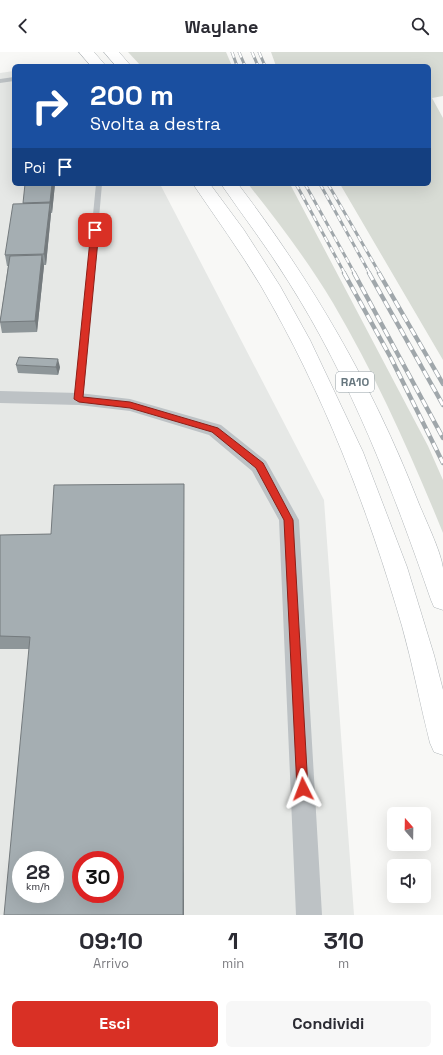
<!DOCTYPE html>
<html lang="it">
<head>
<meta charset="utf-8">
<style>
  body { margin:0; font-family:"Space Grotesk",sans-serif; background:#f7f7f7; color:#2b2b33; height:100vh; display:flex; flex-direction:column; font-size:15px; white-space:nowrap }
  * { box-sizing:border-box; margin:0 }
  p { font-size:13px; color:#7c7c81 }
  .icon { flex:none; width:22px; height:22px; fill:none; stroke:currentColor; stroke-width:2; stroke-linecap:round; stroke-linejoin:round }
  .map { position:relative; height:863px; overflow:hidden }
  .sheet { display:flex; flex-direction:column; background:#fff; flex:1 }
  .sheet>* { flex:none }
  .guide { position:absolute; left:12px; top:12px; width:419px; height:122px; border-radius:6px; box-shadow:0 4px 16px #0002; background:#1a4fa0; color:#fff; overflow:hidden }
  .needle { width:26px; rotate:340deg }
  .fabs { position:absolute; left:387px; top:755px; display:grid; gap:8px }
  .fabs a { display:grid; place-items:center; width:44px; height:44px; border-radius:6px; background:#fff; box-shadow:0 4px 16px #0002; font-size:20px }
  .speed { position:absolute; left:12px; top:799px; display:flex; gap:8px; font-size:20px; font-weight:700; text-align:center }
  .speed>* { display:grid; place-content:center; width:52px; height:52px; border-radius:50%; background:#fff; box-shadow:0 4px 16px #0002; line-height:1 }
  .speed small { font-size:10px; font-weight:400 }
  .speed .limit { border:6px solid #d22; background:#fff; color:#111 }
  .pin { position:absolute; display:grid; place-items:center; width:34px; height:34px; color:#fff; margin:-17px; border-radius:8px; box-shadow:0 2px 6px #0006 }
  .me { position:absolute; width:44px; margin:-22px; rotate:357deg; stroke-linejoin:round; filter:drop-shadow(0 0 3px #0008) }
  .turn { display:flex; align-items:center; gap:14px; height:84px; padding:0 12px; font-size:18px }
  .turn .icon { width:52px; height:52px; stroke-width:2.5 }
  .turn b { display:block; font-size:28px; line-height:34px }
  .then { display:flex; align-items:center; height:38px; padding:0 12px; background:#0003; gap:8px; font-size:15px }
  .eta { display:flex; justify-content:space-evenly; align-items:center; height:68px; text-align:center }
  .eta b { font-size:24px; font-weight:700; line-height:28px }
  .action { display:flex; gap:8px; margin-top:auto; padding:8px 12px }
  .action a { flex:1; height:46px; border-radius:6px; background:#d93025; color:#fff; font-size:16px; font-weight:700; line-height:46px; text-align:center }
  .action a+a { background:#f7f7f7; color:#2b2b33 }
  header { display:flex; justify-content:space-between; align-items:center; height:52px; padding:0 12px; background:#fff; font-size:18px; font-weight:700 }
  .map>svg:first-child { display:block }
  .built { fill:#e6e8e6; fill-rule:evenodd }
  .green { fill:#d8dcd5 }
  .lines { fill:none; stroke-linecap:round; stroke-linejoin:round }
  .highway-casing { stroke:#b1b6b9; stroke-width:1 }
  .lane { fill:#bdc2c5; fill-rule:evenodd }
  .street { fill:#bdc2c5; fill-rule:evenodd }
  .highway { fill:#fff; fill-rule:evenodd }
  .rail-far1-casing { stroke:#a0a7ab; stroke-width:3 }
  .rail-casing { stroke:#a0a7ab; stroke-width:4.5 }
  .rail-far1 { stroke:#fff; stroke-width:2; stroke-dasharray:6; stroke-linecap:butt }
  .rail { stroke:#fff; stroke-width:3; stroke-dasharray:8; stroke-linecap:butt }
  .wall { fill:#8e9699 }
  .shaded-wall { fill:#747a7d }
  .building { fill:#a5aeb2; stroke:#747a7d; fill-rule:evenodd }
  .route { fill:#d93025; stroke:#8d1f18 }
  .labels { text-anchor:middle; dominant-baseline:central; stroke-width:4; stroke-linejoin:round; paint-order:stroke }
  .shield { fill:#fff; stroke:#949fa5; stroke-width:1 }
  .shield-label { font-size:12px; font-weight:bold; fill:#66767e }
</style>
</head>
<body>
<header><svg class="icon" aria-label="back" viewBox="0 0 24 24"><path d="M15 5l-7 7 7 7"/></svg>Waylane<svg class="icon" aria-label="search" viewBox="0 0 24 24"><circle cx="10" cy="10" r="6"/><path d="M15 15l6 6"/></svg></header>
<div class="map">
<svg width="443" height="863" viewBox="0 0 443 863">
  <rect width="100%" height="100%" fill="#f8f8f6"/>
  <path class="built" d="M14,19V132H160L324,448L354,863H0V21ZM21,808H55V842H21ZM81,808H115V842H81Z"/>
  <g class="green">
    <polygon points="128,0 226,0 232,14 141,14"/>
    <polygon points="271,0 443,0 443,44 432,46 443,66 443,308 340,132 429,132 429,14 276,14"/>
    <path d="M248,132H290L428,394L443,428V481C411,402 376,324 333,251C308,209 278,170 248,132Z"/>
  </g>
  <g class="lines">
    <g class="highway-casing">
      <g id="highway">
        <polygon points="79,0 94,0 106,14 91,14"/>
        <polygon points="104,0 119,0 131,14 116,14"/>
        <path d="M193,132H210L244,178L280,234L310,288L363,400L407,515L434,603L443,638V703L434,700L430,691C420,652 413,613 402,574C368,457 323,340 261,234C240,199 216,166 193,132Z"/>
        <path d="M221,132H238C312,229 373,334 417,447C424,465 441,499 443,516C443,529 443,544 443,558L434,555L431,548C393,438 351,328 288,229C267,195 243,164 221,132Z"/>
      </g>
    </g>
    <g class="lane">
      <polygon points="14,25 14,29 0,31 0,27"/>
      <polygon points="96,132 102,132 83,347 79,350 75,347"/>
    </g>
    <polygon class="street" points="0,339 79,341 130,347 221,373 266,409 299,468 322,863 296,863 279,468 252,419 209,383 130,359 79,353 0,351"/>
    <use href="#highway" class="highway"/>
    <g class="rail-far1-casing">
      <g id="rail-far1">
        <polyline points="232,0 237,14"/>
        <polyline points="239,0 245,14"/>
        <polyline points="252,0 258,14"/>
        <polyline points="259,0 265,14"/>
        <polyline points="296,132 345,222"/>
        <polyline points="305,132 355,222"/>
        <polyline points="320,132 370,222"/>
        <polyline points="328,132 380,222"/>
      </g>
    </g>
    <g class="rail-casing">
      <g id="rail">
        <polyline points="344,221 391,306 443,411"/>
        <polyline points="354,221 443,386"/>
        <polyline points="369,221 443,353"/>
        <polyline points="379,221 443,332"/>
      </g>
    </g>
    <use href="#rail-far1" class="rail-far1"/>
    <use href="#rail" class="rail"/>
  </g>
  <g class="wall">
    <polygon points="55,132 52,161 51,161 46,213 44,213 37,280 2,281 0,270 8,214 7,214 5,203 23,151"/>
    <polygon points="16,313 60,315 58,323 18,321"/>
    <polygon points="184,445 29,597 0,597 0,483 51,482"/>
  </g>
  <g class="shaded-wall">
    <polygon points="52,132 55,132 52,161 50,150"/>
    <polygon points="50,151 51,162 46,213 44,202"/>
    <polygon points="42,203 44,214 37,280 35,269"/>
    <polygon points="58,307 60,315 58,323 56,315"/>
    <polygon points="184,432 184,863 183,863"/>
  </g>
  <g class="building">
    <polygon points="25,132 52,132 50,150 23,151"/>
    <polygon points="50,151 44,202 5,203 13,152"/>
    <polygon points="42,203 35,269 0,270 10,204"/>
    <polygon points="19,305 58,307 56,315 16,313"/>
    <path d="M184,432L183,863H4L30,585L0,584V483L51,482L54,433ZM21,808H55V842H21ZM81,808H115V842H81Z"/>
  </g>
  <polygon class="route" points="95,176 99,178 83,345 130,350 218,376 263,411 293,468 308,737 307,741 303,742 299,741 297,737 284,468 256,416 212,380 130,356 79,350 74,347 91,178"/>
  <g class="labels">
    <rect class="shield" x="336" y="320" width="38" height="20" rx="3"/>
    <g class="shield-label">
      <text x="355" y="330">RA10</text>
    </g>
  </g>
</svg>
<div class="fabs">
<a><svg class="needle" viewBox="-14 -14 28 28"><path d="M0-13l5 13h-10z" fill="#e53935"/><path d="M0 13l5-13h-10z" fill="#7c7c81"/></svg></a>
<a><svg class="icon" aria-label="sound" viewBox="0 0 24 24"><path d="M4 9h4l5-4v14l-5-4H4zM17 9q2 3 0 6"/></svg></a>
</div>
<div class="speed"><div>28<small>km/h</small></div><div class="limit">30</div></div>
<div class="pin" style="left:95px;top:178px;background:#d93025"><svg class="icon" aria-label="arrive" viewBox="0 0 24 24"><path d="M6 21V4h12l-3 4 3 4H6"/></svg></div>
<svg class="me" style="left:303px;top:737px" viewBox="-20 -20 40 40"><path d="M0-17L14 15 0 8-14 15z" fill="#d93025" stroke="#fff" stroke-width="4"/></svg>
<div class="guide">
<div class="turn"><svg class="icon" aria-label="right" viewBox="0 0 24 24"><path d="M7 20v-9h11M14 6l5 5-5 5"/></svg><div><b>200 m</b>Svolta a destra</div></div>
<div class="then">Poi<svg class="icon" aria-label="arrive" viewBox="0 0 24 24"><path d="M6 21V4h12l-3 4 3 4H6"/></svg></div>
</div>
</div>
<section class="sheet">
<div class="eta">
<div><b>09:10</b><p>Arrivo</p></div>
<div><b>1</b><p>min</p></div>
<div><b>310</b><p>m</p></div>
</div>
<div class="action"><a>Esci</a><a>Condividi</a></div>
</section>
</body>
</html>
